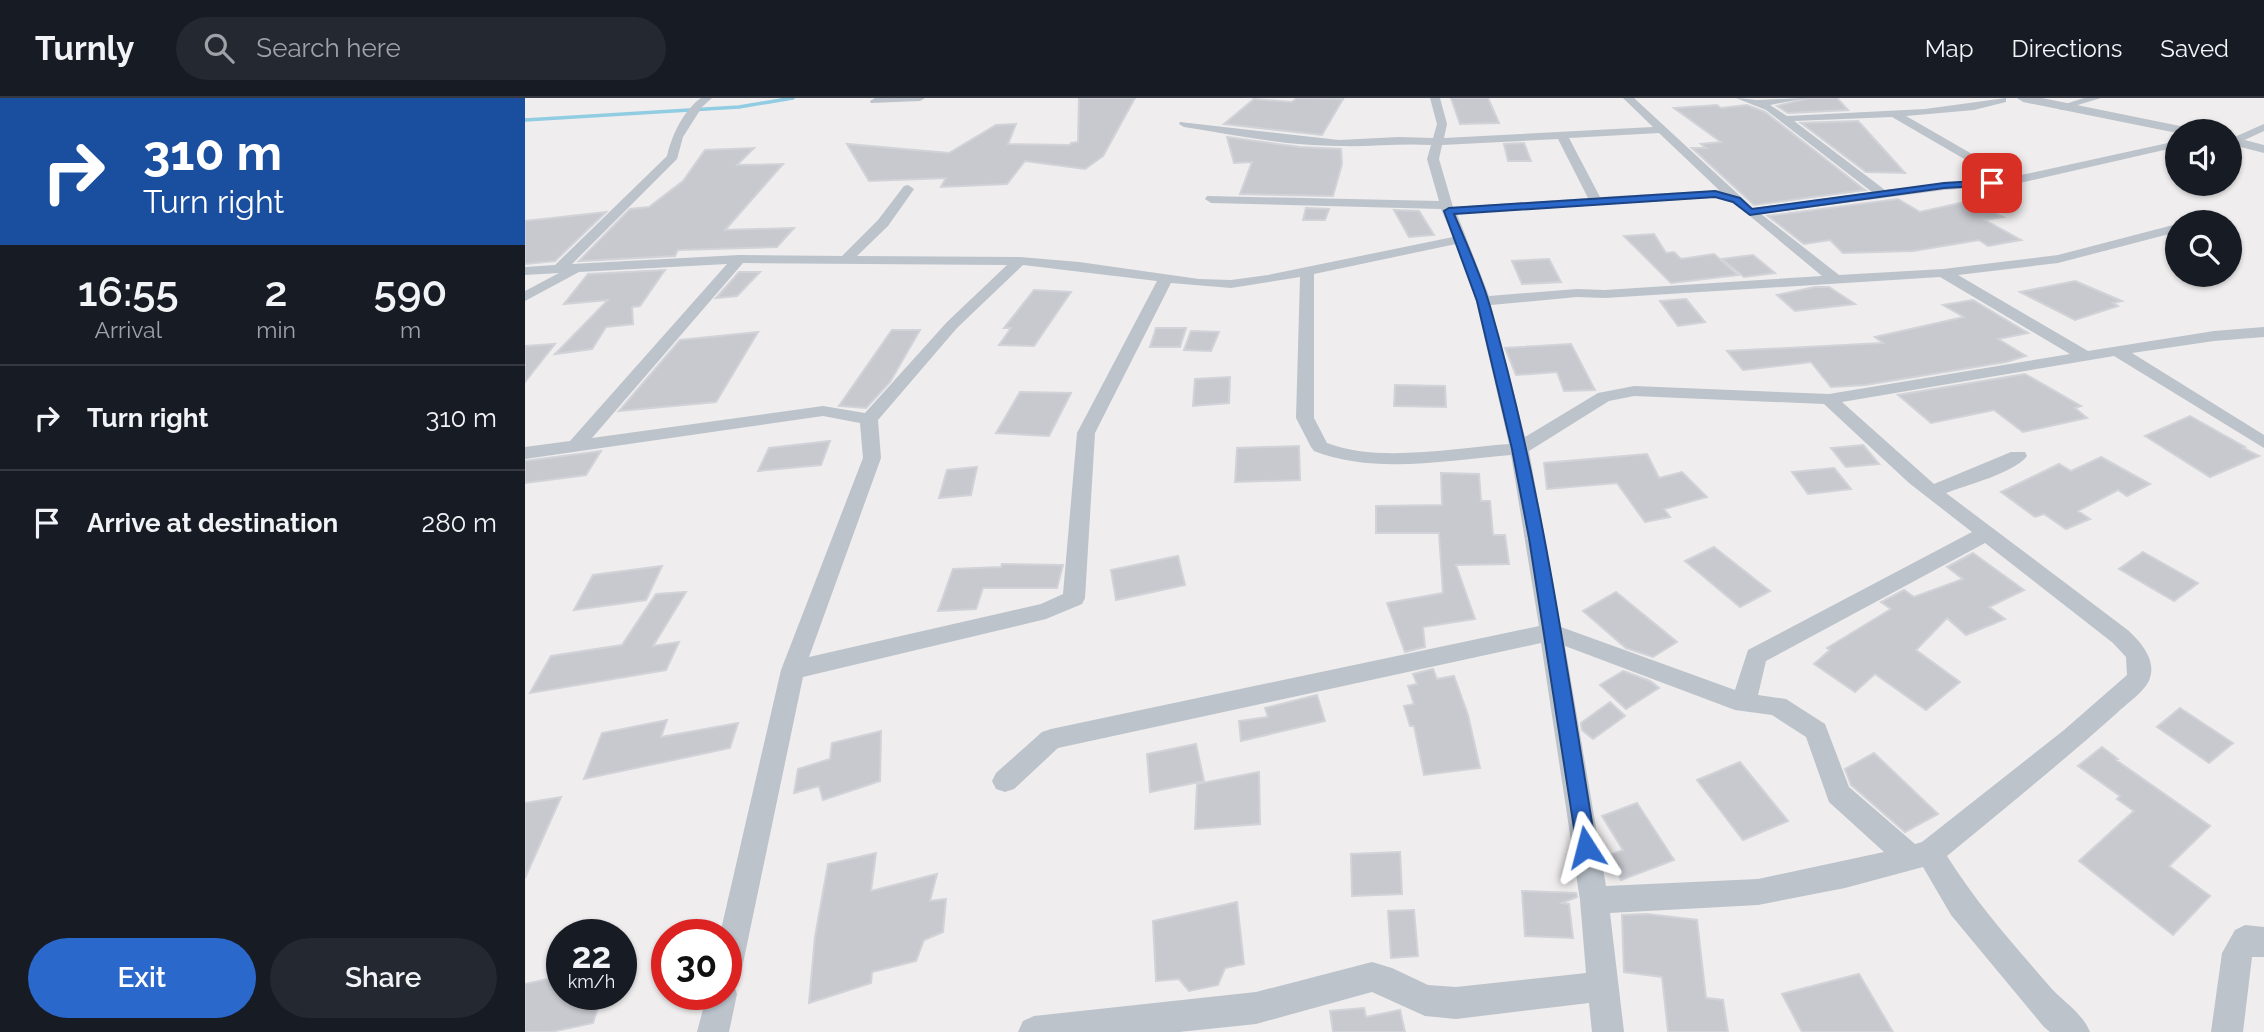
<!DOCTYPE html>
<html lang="en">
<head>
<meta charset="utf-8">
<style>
  body { margin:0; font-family:Raleway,sans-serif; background:#242831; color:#f1f3f6; height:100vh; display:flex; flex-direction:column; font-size:26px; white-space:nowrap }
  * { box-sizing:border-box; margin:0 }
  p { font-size:23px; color:#9ea1a6 }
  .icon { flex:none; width:38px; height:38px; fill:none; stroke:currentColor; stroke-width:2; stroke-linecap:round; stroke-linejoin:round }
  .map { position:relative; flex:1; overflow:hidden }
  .panel { display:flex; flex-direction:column; background:#171b24; width:525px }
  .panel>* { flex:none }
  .top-card { background:#1a4fa0; color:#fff; overflow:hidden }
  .tools { position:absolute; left:1640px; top:21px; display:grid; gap:14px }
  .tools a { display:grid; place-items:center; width:77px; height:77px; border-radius:50%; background:#171b24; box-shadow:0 2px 5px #0004; font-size:35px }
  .speed { position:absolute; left:21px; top:821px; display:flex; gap:14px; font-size:35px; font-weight:700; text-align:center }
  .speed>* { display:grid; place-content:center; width:91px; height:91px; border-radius:50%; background:#171b24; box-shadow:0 2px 5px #0004; line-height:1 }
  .speed small { font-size:18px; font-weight:400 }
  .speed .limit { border:10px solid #d22; background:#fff; color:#111 }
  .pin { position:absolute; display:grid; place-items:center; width:60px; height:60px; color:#fff; margin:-30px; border-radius:14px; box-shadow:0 4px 10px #0006 }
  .me { position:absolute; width:77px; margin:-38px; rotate:351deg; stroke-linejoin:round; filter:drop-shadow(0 0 5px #0008) }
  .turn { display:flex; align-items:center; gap:24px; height:147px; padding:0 28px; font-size:32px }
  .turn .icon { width:91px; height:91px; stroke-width:2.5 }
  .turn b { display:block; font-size:49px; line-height:60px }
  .eta { display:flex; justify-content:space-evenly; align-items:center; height:119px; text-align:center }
  .eta b { font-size:42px; font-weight:600; line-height:49px }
  .action { display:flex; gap:14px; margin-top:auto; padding:14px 28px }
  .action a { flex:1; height:80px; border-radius:42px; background:#2b68cb; color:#fff; font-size:28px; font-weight:600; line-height:80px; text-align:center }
  .action a+a { background:#242831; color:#f1f3f6 }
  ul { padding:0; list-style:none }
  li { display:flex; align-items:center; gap:21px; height:105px; padding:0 28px; border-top:2px solid #363941 }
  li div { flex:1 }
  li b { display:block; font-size:26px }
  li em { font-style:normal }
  header { display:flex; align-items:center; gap:42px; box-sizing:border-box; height:98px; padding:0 35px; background:#171b24; border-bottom:2px solid #363941 }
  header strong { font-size:33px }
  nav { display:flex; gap:38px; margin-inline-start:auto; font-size:24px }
  .search { width:490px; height:63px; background:#242831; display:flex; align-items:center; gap:18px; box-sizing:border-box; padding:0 24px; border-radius:38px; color:#9ea1a6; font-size:26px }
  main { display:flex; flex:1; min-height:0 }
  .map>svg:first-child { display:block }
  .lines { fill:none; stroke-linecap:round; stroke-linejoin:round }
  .stream { stroke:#90cce2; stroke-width:3.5 }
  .building { fill:#c7c9cf; stroke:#d1d3d8; stroke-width:2 }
  .minor { fill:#bcc3cb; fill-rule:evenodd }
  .tertiary { fill:#bcc3cb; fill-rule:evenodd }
  .route { fill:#2b68cb; stroke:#1c4484; stroke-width:2 }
</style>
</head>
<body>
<header>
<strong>Turnly</strong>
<div class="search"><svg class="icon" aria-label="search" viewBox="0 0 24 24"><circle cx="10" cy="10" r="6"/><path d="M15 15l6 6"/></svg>Search here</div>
<nav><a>Map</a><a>Directions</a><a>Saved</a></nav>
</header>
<main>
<section class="panel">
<div class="top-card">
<div class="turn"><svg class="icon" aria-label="right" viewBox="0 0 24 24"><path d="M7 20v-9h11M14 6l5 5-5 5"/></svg><div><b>310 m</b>Turn right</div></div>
</div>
<div class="eta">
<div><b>16:55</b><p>Arrival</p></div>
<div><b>2</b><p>min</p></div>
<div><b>590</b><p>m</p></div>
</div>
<ul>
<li><svg class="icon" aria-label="right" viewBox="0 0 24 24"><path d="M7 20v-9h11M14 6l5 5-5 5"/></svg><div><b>Turn right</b></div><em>310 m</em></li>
<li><svg class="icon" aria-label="arrive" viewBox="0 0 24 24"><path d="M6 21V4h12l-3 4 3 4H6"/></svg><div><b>Arrive at destination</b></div><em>280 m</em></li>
</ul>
<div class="action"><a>Exit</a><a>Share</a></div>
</section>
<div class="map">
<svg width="1739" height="934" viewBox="0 0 1739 934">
  <rect width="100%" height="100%" fill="#efeded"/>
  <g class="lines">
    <polyline class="stream" points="0,22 214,9 268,0"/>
  </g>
  <g class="building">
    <polygon points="554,0 610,0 578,58 560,71 500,63 482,86 416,89 421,80 344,83 322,46 424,55 471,27 491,26 483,46 545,47 546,45 553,44"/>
    <polygon points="772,0 818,1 797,37 699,26 729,1 767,4"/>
    <polygon points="926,0 963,0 974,25 935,26"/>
    <polygon points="1283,0 1312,0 1323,12 1263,15 1252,8"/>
    <polygon points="1192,7 1196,10 1222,7 1240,14 1340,92 1229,107 1167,50 1181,50 1176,46 1196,44 1149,10"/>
    <polygon points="1333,23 1380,75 1341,74 1276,25"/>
    <polygon points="702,39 775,49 816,51 817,66 808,98 715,96 727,64 709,65"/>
    <polygon points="999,45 1006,63 983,63 979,46"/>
    <polygon points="229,50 212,67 258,66 200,132 269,130 252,149 153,152 150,158 54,163 105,111 124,109 158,83 180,52"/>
    <polygon points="1373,101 1395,114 1444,103 1478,119 1460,122 1496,142 1463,148 1454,142 1388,153 1318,155 1305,142 1279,146 1243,118"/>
    <polygon points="781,110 804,111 800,122 778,122"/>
    <polygon points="869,112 894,113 909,137 884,139"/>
    <polygon points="81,114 30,163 0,166 0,123"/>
    <polygon points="1129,136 1141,155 1149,154 1156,161 1189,156 1213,177 1146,185 1099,138"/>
    <polygon points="1228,157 1250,175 1219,179 1197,161"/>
    <polygon points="1024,161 1036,184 997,186 987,163"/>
    <polygon points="140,172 115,208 107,209 108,226 81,229 67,251 30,256 83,202 39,206 63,176"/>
    <polygon points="214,174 235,174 212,198 191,200"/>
    <polygon points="1550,183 1597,203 1588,205 1593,208 1550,222 1495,194"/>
    <polygon points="1290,189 1304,189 1330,206 1270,213 1252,197"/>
    <polygon points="509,192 546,194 509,248 474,247 486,230 479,230"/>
    <polygon points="1161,201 1180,224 1153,228 1135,203"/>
    <polygon points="1448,202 1503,235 1473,241 1501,258 1481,264 1340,287 1306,289 1286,264 1218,272 1202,253 1358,245 1350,239 1439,219 1418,207"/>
    <polygon points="631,230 661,230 655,249 625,249"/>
    <polygon points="367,232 395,232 365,284 341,310 314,308"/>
    <polygon points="666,233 694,234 686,253 659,252"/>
    <polygon points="233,234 191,304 94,313 155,242"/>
    <polygon points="30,246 0,284 0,248"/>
    <polygon points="1046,246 1070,292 1039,293 1032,274 991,277 980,250"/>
    <polygon points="1500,276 1556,308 1550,310 1562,320 1498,334 1469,312 1406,325 1373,297"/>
    <polygon points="705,279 704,305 668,308 670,281"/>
    <polygon points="870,287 920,288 921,309 869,308"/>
    <polygon points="495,294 546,295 524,338 471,335"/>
    <polygon points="1665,318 1720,349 1718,350 1734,358 1685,379 1620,338"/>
    <polygon points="305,343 296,367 233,373 244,350"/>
    <polygon points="1338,347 1354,366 1321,369 1306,350"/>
    <polygon points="774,348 775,382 710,384 712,350"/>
    <polygon points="76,353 61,377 0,385 0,363"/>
    <polygon points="1122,356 1134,380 1157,374 1182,399 1139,411 1145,419 1120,424 1092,385 1022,391 1019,365"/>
    <polygon points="1576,359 1625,386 1602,398 1593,392 1553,413 1565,421 1541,431 1519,416 1510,419 1476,394 1534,366 1546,373"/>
    <polygon points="452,369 446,397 414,400 422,372"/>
    <polygon points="1309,370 1326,391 1283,396 1267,374"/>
    <polygon points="916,375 954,376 956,403 965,403 968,437 980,437 984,466 931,467 950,521 898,529 900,549 880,554 862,505 918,495 914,435 851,435 851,408 917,407"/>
    <polygon points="1189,449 1245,493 1215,509 1160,463"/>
    <polygon points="1618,454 1673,485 1649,503 1594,471"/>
    <polygon points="1448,455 1499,492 1464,509 1480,521 1441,537 1422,520 1391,552 1435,584 1401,612 1350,576 1330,594 1289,566 1305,552 1302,550 1366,511 1356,504 1379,492 1389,499 1438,481 1422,469"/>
    <polygon points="653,458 660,487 591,502 586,472"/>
    <polygon points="477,466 538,467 532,490 458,490 451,511 413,513 428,471 476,469"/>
    <polygon points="137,468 121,502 49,512 68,477"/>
    <polygon points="161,494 128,548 154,544 141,572 5,595 26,558 97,547 131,496"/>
    <polygon points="1091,494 1152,544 1128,559 1101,550 1058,513"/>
    <polygon points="908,571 912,581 929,578 943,617 955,670 899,677 889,628 885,628 879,608 889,606 883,588 892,586 888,576"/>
    <polygon points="1098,573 1125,583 1134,590 1101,611 1075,587"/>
    <polygon points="792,597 800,623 716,643 714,623 743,619 740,610"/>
    <polygon points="1085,604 1100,618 1068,641 1057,632 1056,625"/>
    <polygon points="1655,610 1708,645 1684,665 1632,629"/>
    <polygon points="142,622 136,639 213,625 205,650 59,681 77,635"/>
    <polygon points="356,633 355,683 298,702 294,688 269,695 273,671 305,661 307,645"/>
    <polygon points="671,646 679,683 625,694 622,656"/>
    <polygon points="1577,649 1593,661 1591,662 1685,728 1644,768 1685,798 1648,837 1554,763 1609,713 1592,701 1595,698 1553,668"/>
    <polygon points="1349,655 1413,716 1380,734 1326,687 1320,671"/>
    <polygon points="1215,664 1263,723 1218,742 1172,682"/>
    <polygon points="734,674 735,726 670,731 672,686"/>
    <polygon points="36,699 0,780 0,705"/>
    <polygon points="1112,705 1149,762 1096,782 1082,758 1098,752 1077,718"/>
    <polygon points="875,754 877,796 827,798 826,756"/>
    <polygon points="351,755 346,793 412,776 405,803 421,801 418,834 399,842 391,863 347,874 346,885 284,905 290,839 303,766"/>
    <polygon points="997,793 1051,795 1052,799 1037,805 1044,806 1048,840 1000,838"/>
    <polygon points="712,804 719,866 700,870 693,887 664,893 654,881 631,883 628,823"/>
    <polygon points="889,812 893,858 866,860 863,813"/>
    <polygon points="1122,816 1172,822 1181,900 1198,902 1203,934 1143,934 1137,879 1099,874 1097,817"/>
    <polygon points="1334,876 1368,934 1277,934 1257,896"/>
    <polygon points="37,878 37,896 77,896 68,925 26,934 0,934 0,886"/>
    <polygon points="839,910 841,919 875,912 880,934 808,934 805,913"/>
  </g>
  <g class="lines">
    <g class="minor">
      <path d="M176,0H187L177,9L158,39L152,61L47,166L214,157L317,158L353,122L379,88L383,87L389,91L387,94L363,128L332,158L495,159L554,164L674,181L706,182L743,177L928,139L916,111L686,105L680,101L682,98L914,103L902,61L906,47C875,45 845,49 814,48C762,48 710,37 659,29L654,26L655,24L814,42L874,39L908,40L912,26L905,0H915L922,26L919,40L1128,29L1098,0H1109L1228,110L1347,94L1241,12L1211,0L1232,2L1281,0L1245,7L1262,18L1400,11L1481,0V4L1449,12L1381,18L1487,79L1652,43V49L1486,87L1419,92L1236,116L1314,177L1418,171L1533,157L1652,126V134L1533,165L1433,177L1563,253L1689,233L1739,229V239L1689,243L1607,255L1739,337V350L1589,258L1317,304L1409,386L1486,354H1500L1502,358C1489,375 1442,387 1421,395L1604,533C1616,545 1631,561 1625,580C1621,593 1602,605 1592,615C1537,664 1479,711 1422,758C1452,806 1489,847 1526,890C1539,904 1558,916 1565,934H1525L1519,929L1426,817L1398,769L1320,790L1233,807L1085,815L1099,934H1067L1064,905L931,921L900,918L847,894L731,926L654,934H493L498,923L509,918L731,894L847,864L867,870L903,887L931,889L1061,875L1055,802L1016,545L533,650L489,691L480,694L471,691L467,683L471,675L517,634L526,631L1014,528L986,357C922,362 850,377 789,353L786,349L771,320L775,179L706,190L646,185L570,335L560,500L557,506L521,521L278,579L216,875L209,887L212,896L204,934H172L182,896H201V836H195L256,572L338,360L335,325L298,318L0,361V349L45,343L202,166L54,174L0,203V193L34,175L0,177V169L30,167L142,58C147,37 158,13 176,0ZM1367,19L1472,80L1360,92L1269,23ZM1134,35L1194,92L1075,99L1044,40ZM1033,41L1063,100L928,109L914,61L917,47ZM1202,99L1297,178L1080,192L1052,191L964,198L932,116ZM931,146L951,203L984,346C929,350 853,365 802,345L789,320V176ZM218,165L482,167L422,224L340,315L298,308L67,340ZM498,167L632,183L552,335L538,496L516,506L284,559L356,360L353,322L432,230ZM1415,179L1545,256L1304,296L1109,288L1073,295L1000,339L966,207L1052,199L1080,200ZM1109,298L1299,306L1384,385L1447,434L1223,552L1210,592L1036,529L1004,353L1084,303ZM1460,445L1588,545L1601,559L1602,577L1539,632L1397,744L1390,746L1324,689L1300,626L1261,601L1233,597L1241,563ZM1040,548L1210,612L1247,617L1281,639L1304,704L1359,754L1233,781L1081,788Z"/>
      <polygon points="350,0 400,0 395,3 346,5 345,3"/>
      <polygon points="1559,0 1576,0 1536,12 1531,9"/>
      <polygon points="1739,26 1739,33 1713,45 1704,45 1705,41"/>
      <polygon points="1684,116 1689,117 1689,123 1664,124"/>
      <polygon points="1720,827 1739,829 1739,859 1727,859 1718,934 1686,934 1697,855 1710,832"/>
    </g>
    <g class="tertiary">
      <polygon points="1492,0 1517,0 1660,29 1667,33 1652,33 1652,35 1498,4"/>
      <polygon points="1704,38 1739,47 1739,55 1704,46"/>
    </g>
  </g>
  <path class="route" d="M1467,82L1472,85L1470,87L1419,90L1225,117L1208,104L1190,99L929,116C941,145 955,175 964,205C1016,382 1041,567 1071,749L1068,756L1061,758L1053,756L1004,440L987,351L952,203L919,113L924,110L1190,93L1215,100L1227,111L1419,85Z"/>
</svg>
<div class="tools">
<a><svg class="icon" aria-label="sound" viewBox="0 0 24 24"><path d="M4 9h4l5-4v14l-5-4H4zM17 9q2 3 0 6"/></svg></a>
<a><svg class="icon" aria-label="search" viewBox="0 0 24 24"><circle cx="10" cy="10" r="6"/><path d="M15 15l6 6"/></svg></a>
</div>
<div class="speed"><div>22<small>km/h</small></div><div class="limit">30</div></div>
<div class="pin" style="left:1467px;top:85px;background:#d93025"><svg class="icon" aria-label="arrive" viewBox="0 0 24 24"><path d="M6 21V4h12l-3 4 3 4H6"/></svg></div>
<svg class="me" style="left:1061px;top:749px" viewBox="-20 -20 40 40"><path d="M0-17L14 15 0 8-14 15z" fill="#2b68cb" stroke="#fff" stroke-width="4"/></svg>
</div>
</main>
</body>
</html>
